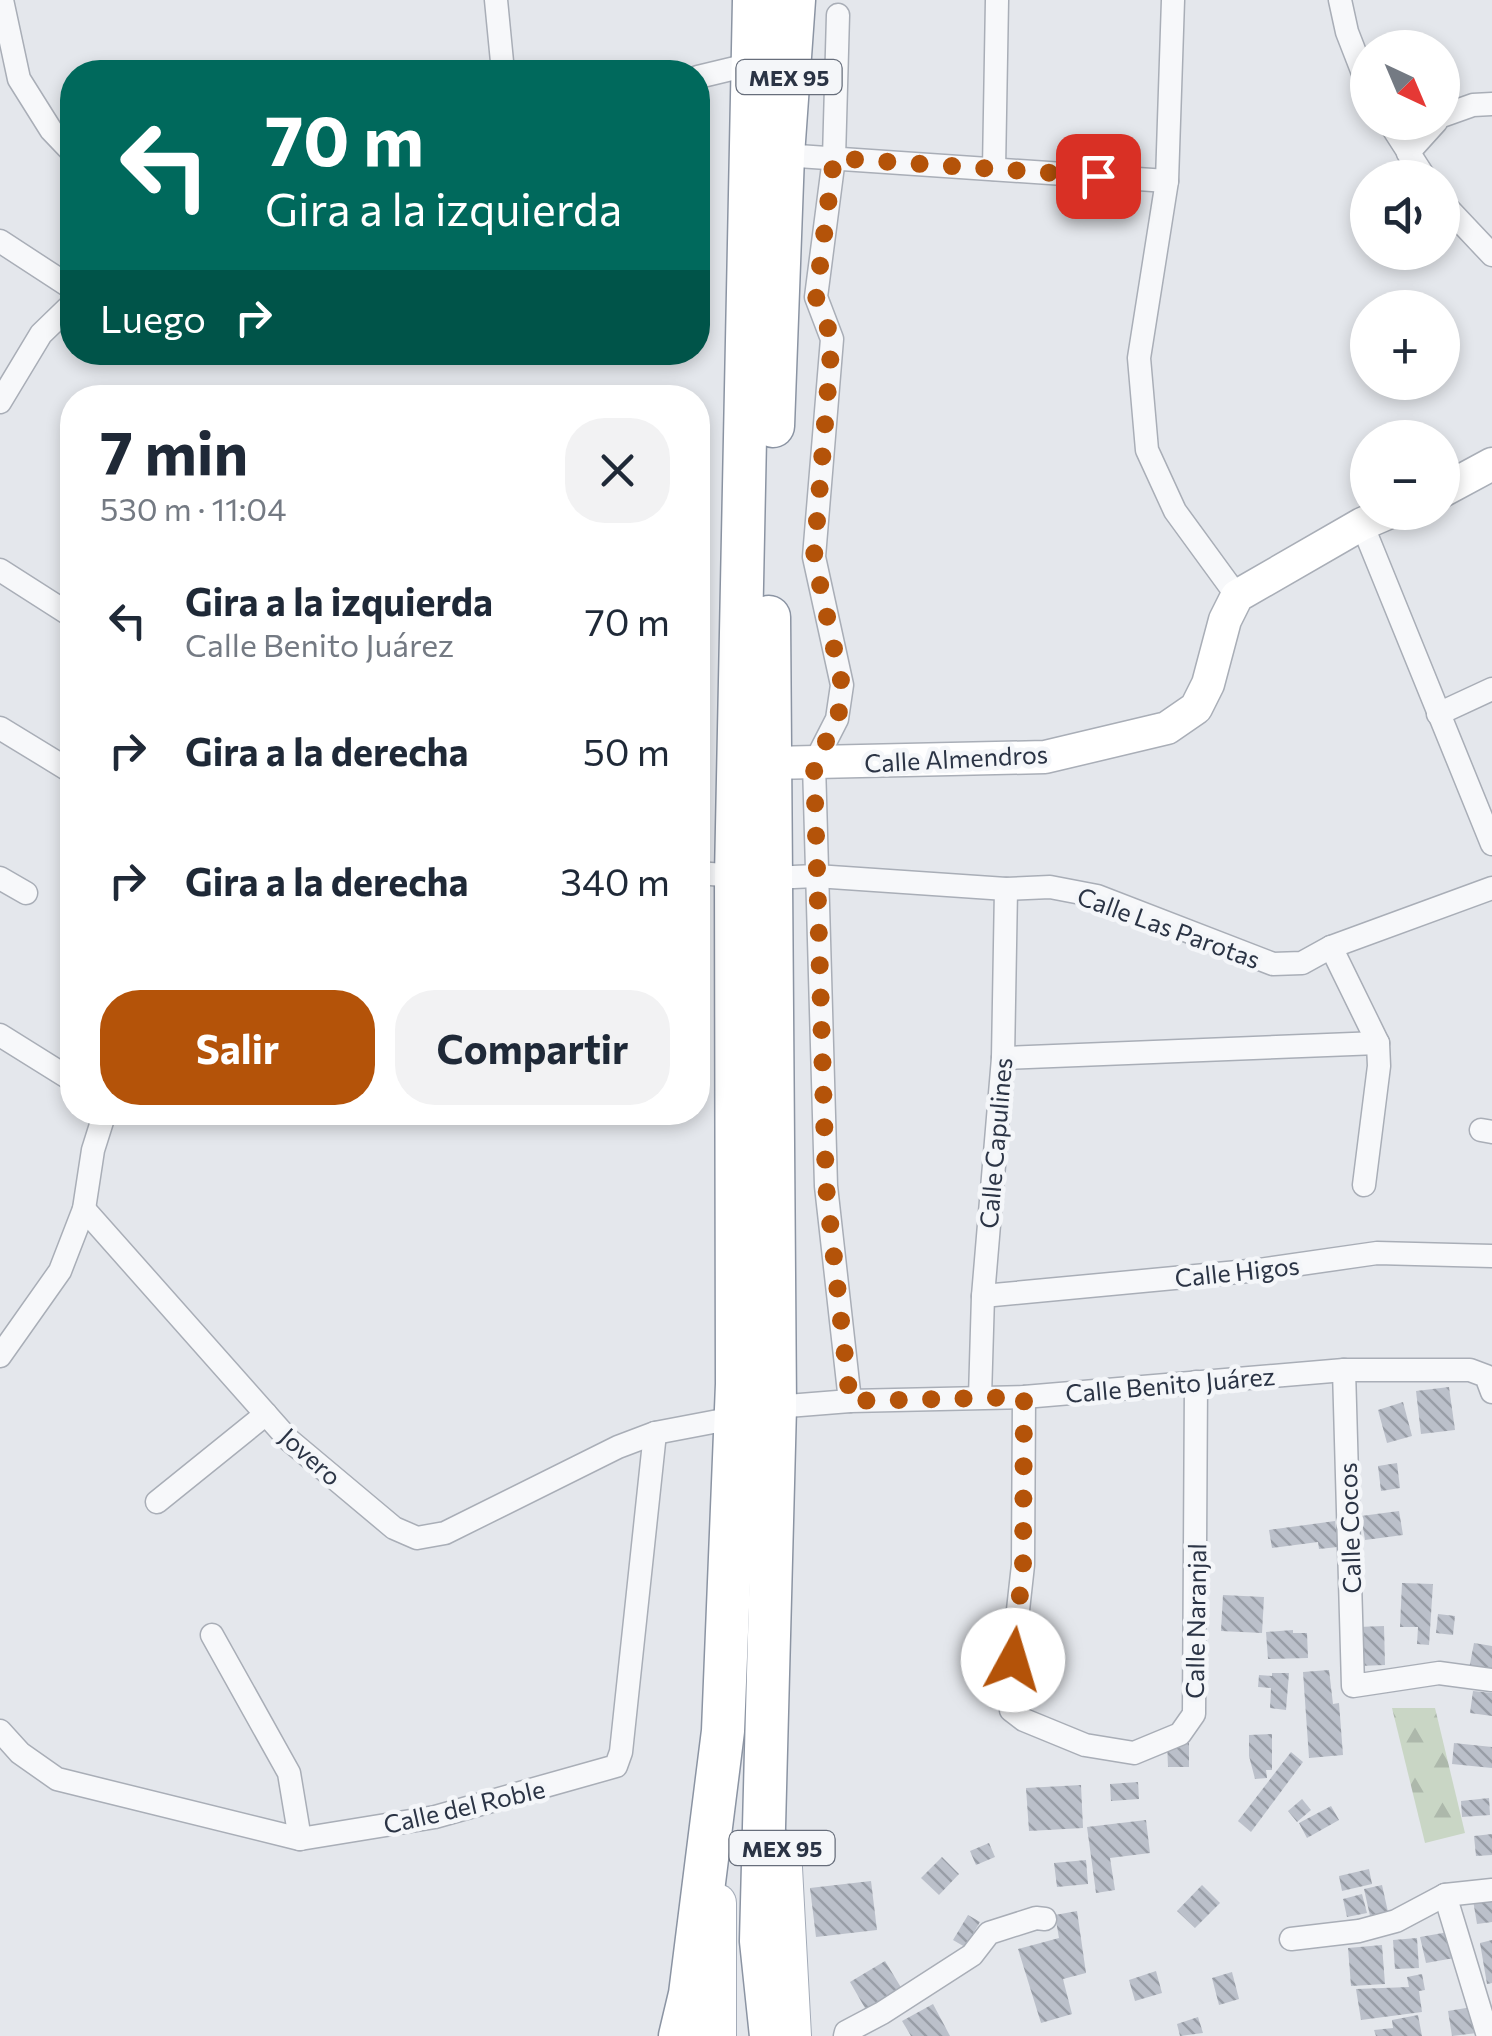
<!DOCTYPE html>
<html lang="es">
<head>
<meta charset="utf-8">
<style>
  body { margin:0; font-family:Commissioner,sans-serif; background:#f2f2f3; color:#1f2937; height:100vh; display:flex; flex-direction:column; font-size:38px; white-space:nowrap }
  * { box-sizing:border-box; margin:0 }
  p { font-size:32px; color:#747a83 }
  .icon { flex:none; width:55px; height:55px; fill:none; stroke:currentColor; stroke-width:2; stroke-linecap:round; stroke-linejoin:round }
  .map { position:relative; flex:1; overflow:hidden }
  .details { position:absolute; left:60px; top:385px; width:650px; height:740px; display:flex; flex-direction:column; background:#fff; border-radius:40px; box-shadow:0 5px 15px #0003 }
  .details>* { flex:none }
  .hud { position:absolute; left:60px; top:60px; width:650px; height:305px; border-radius:40px; box-shadow:0 5px 15px #0003; background:#00695c; color:#fff; overflow:hidden }
  .needle { width:65px; rotate:136deg }
  .buttons { position:absolute; left:1350px; top:30px; display:grid; gap:20px }
  .buttons a { display:grid; place-items:center; width:110px; height:110px; border-radius:50%; background:#fff; box-shadow:0 5px 15px #0003; font-size:50px }
  .pin { position:absolute; display:grid; place-items:center; width:85px; height:85px; color:#fff; margin:-42px; border-radius:20px; box-shadow:0 5px 15px #0006 }
  .me { position:absolute; width:110px; margin:-55px; rotate:6deg; stroke-linejoin:round; filter:drop-shadow(0 0 8px #0008) }
  .turn { display:flex; align-items:center; gap:35px; height:210px; padding:0 40px; font-size:45px }
  .turn .icon { width:130px; height:130px; stroke-width:2.5 }
  .turn b { display:block; font-size:70px; line-height:85px }
  .then { display:flex; align-items:center; height:95px; padding:0 40px; background:#0003; gap:20px; font-size:38px }
  .round { display:grid; place-items:center; flex:none; width:105px; height:105px; border-radius:40px; background:#f2f2f3 }
  .overview { display:flex; align-items:center; justify-content:space-between; height:170px; padding:0 40px }
  h1 { font-size:60px; font-weight:700; line-height:75px }
  .primary-button { display:flex; gap:20px; margin-top:auto; padding:20px 40px }
  .primary-button a { flex:1; height:115px; border-radius:40px; background:#b45309; color:#fff; font-size:40px; font-weight:700; line-height:115px; text-align:center }
  .primary-button a+a { background:#f2f2f3; color:#1f2937 }
  ul { padding:0; list-style:none }
  li { display:flex; align-items:center; gap:30px; height:130px; padding:0 40px }
  li div { flex:1 }
  li b { display:block; font-size:38px }
  li em { font-style:normal }
  .map>svg:first-child { display:block }
  .forest { fill:url(#forest-firs) }
  .building { fill:url(#building-back-hatch) }
  .lines { fill:none; stroke-linecap:round; stroke-linejoin:round }
  .street-casing { stroke:#a9aeb7; stroke-width:25 }
  .secondary-casing { stroke:#a9aeb7; stroke-width:35 }
  .primary-casing { stroke:#a3abb8; stroke-width:40 }
  .highway-casing { stroke:#8b94a3; stroke-width:45 }
  .street { stroke:#f7f8fa; stroke-width:22 }
  .secondary { stroke:#fff; stroke-width:32 }
  .primary { stroke:#fff; stroke-width:38 }
  .highway { stroke:#fff; stroke-width:42 }
  .route { stroke:#b45309; stroke-width:18; stroke-dasharray:0 32.4 }
  .labels { text-anchor:middle; dominant-baseline:central; stroke-width:9; stroke-linejoin:round; paint-order:stroke }
  .shield { fill:#f4f6f9; stroke:#676e7b; stroke-width:2.5 }
  .shield-label { font-size:22px; font-weight:bold; fill:#2b3445 }
  .street-label { font-size:25px; fill:#2b3445; stroke:#f4f6f9 }
</style>
</head>
<body>
<div class="map">
<svg width="1492" height="2036" viewBox="0 0 1492 2036">
  <defs>
    <pattern id="forest-firs" width="22" height="20" patternUnits="userSpaceOnUse" patternTransform="scale(2.5)"><rect width="22" height="20" fill="#c9d6c5"/><path d="M5 1l3.5 6h-7zM16 11l3.5 6h-7z" fill="#adb8ab"/></pattern>
    <pattern id="building-back-hatch" width="6" height="6" patternUnits="userSpaceOnUse" patternTransform="scale(2.5)"><rect width="6" height="6" fill="#bbc0ca"/><path d="M-1 5l2 2M0 0l6 6M5-1l2 2" fill="none" stroke="#989da6"/></pattern>
  </defs>
  <rect width="100%" height="100%" fill="#e4e7ec"/>
  <polygon class="forest" points="1392,1708 1435,1708 1465,1833 1425,1843"/>
  <g class="building">
    <polygon points="1449,1387 1455,1430 1421,1434 1416,1391"/>
    <polygon points="1403,1402 1412,1436 1387,1443 1378,1410"/>
    <polygon points="1397,1463 1400,1488 1381,1491 1378,1466"/>
    <polygon points="1399,1511 1403,1535 1365,1540 1361,1516"/>
    <polygon points="1335,1521 1338,1547 1319,1549 1318,1542 1272,1548 1269,1530"/>
    <polygon points="1402,1583 1433,1584 1429,1645 1417,1644 1418,1627 1400,1627"/>
    <polygon points="1223,1595 1264,1597 1262,1633 1221,1631"/>
    <polygon points="1438,1614 1455,1616 1453,1635 1436,1633"/>
    <polygon points="1384,1626 1385,1665 1359,1666 1358,1627"/>
    <polygon points="1293,1630 1293,1633 1307,1633 1308,1658 1268,1659 1266,1632"/>
    <polygon points="1474,1643 1492,1646 1492,1673 1469,1669"/>
    <polygon points="1329,1670 1333,1704 1339,1703 1343,1755 1309,1758 1303,1672"/>
    <polygon points="1272,1673 1289,1673 1286,1710 1270,1708 1271,1688 1258,1687 1259,1675 1272,1676"/>
    <polygon points="1473,1691 1492,1693 1492,1716 1470,1713"/>
    <polygon points="1272,1734 1272,1770 1266,1770 1267,1778 1255,1779 1249,1756 1249,1735"/>
    <polygon points="1167,1743 1189,1743 1189,1767 1168,1767"/>
    <polygon points="1454,1743 1492,1747 1492,1768 1452,1764"/>
    <polygon points="1291,1752 1303,1762 1251,1832 1238,1821"/>
    <polygon points="1138,1782 1139,1799 1111,1801 1110,1784"/>
    <polygon points="1081,1785 1083,1828 1029,1831 1026,1788"/>
    <polygon points="1489,1798 1490,1815 1462,1817 1461,1801"/>
    <polygon points="1302,1799 1311,1810 1297,1822 1288,1811"/>
    <polygon points="1331,1806 1339,1820 1307,1838 1299,1823"/>
    <polygon points="1146,1820 1150,1853 1110,1858 1115,1890 1096,1893 1087,1827"/>
    <polygon points="1492,1834 1492,1855 1476,1856 1474,1836"/>
    <polygon points="989,1843 995,1857 976,1865 970,1851"/>
    <polygon points="942,1857 959,1874 939,1895 921,1878"/>
    <polygon points="1086,1860 1088,1884 1057,1887 1054,1863"/>
    <polygon points="1369,1869 1372,1884 1342,1891 1339,1876"/>
    <polygon points="871,1881 877,1930 816,1937 810,1888"/>
    <polygon points="1202,1885 1220,1903 1195,1928 1177,1911"/>
    <polygon points="1382,1885 1388,1912 1370,1916 1364,1889"/>
    <polygon points="1362,1894 1367,1913 1347,1917 1343,1899"/>
    <polygon points="1492,1897 1492,1922 1477,1924 1473,1900"/>
    <polygon points="1077,1911 1086,1973 1063,1979 1072,2014 1041,2023 1018,1949 1059,1938 1055,1915"/>
    <polygon points="968,1915 980,1922 965,1947 953,1940"/>
    <polygon points="1454,1931 1460,1957 1426,1963 1420,1937"/>
    <polygon points="1417,1938 1419,1968 1395,1969 1393,1940"/>
    <polygon points="1492,1940 1492,1983 1487,1984 1480,1943"/>
    <polygon points="1382,1945 1385,1984 1351,1986 1348,1948"/>
    <polygon points="885,1961 905,1994 869,2015 850,1982"/>
    <polygon points="1156,1971 1162,1993 1135,2001 1129,1980"/>
    <polygon points="1232,1972 1239,1999 1219,2005 1212,1978"/>
    <polygon points="1422,1974 1425,1990 1419,1991 1422,2012 1361,2020 1356,1989 1409,1987 1407,1977"/>
    <polygon points="933,2004 950,2036 911,2036 902,2021"/>
    <polygon points="1472,2007 1477,2033 1452,2036 1448,2011"/>
    <polygon points="1418,2015 1422,2036 1376,2036 1374,2030 1393,2028 1392,2020"/>
    <polygon points="1198,2017 1203,2033 1180,2036 1177,2024"/>
  </g>
  <g class="lines">
    <g class="street-casing">
      <g id="street">
        <polyline points="2,0 19,79 51,130 72,152"/>
        <polyline points="496,0 503,72"/>
        <polyline points="1173,0 1167,181 1139,358 1147,450 1175,511 1237,596"/>
        <polyline points="1340,0 1347,32 1368,86"/>
        <polyline points="838,15 834,158 816,297 832,339 814,557 842,685 837,719 814,764 826,1186 850,1401"/>
        <polyline points="698,77 752,64"/>
        <polyline points="1442,116 1473,105 1492,104"/>
        <polyline points="1389,122 1425,178"/>
        <polyline points="1408,153 1436,122"/>
        <polyline points="783,155 1167,181"/>
        <polyline points="994,169 997,0"/>
        <polyline points="1442,202 1492,255"/>
        <polyline points="0,241 72,288"/>
        <polyline points="0,402 41,334 72,304"/>
        <polyline points="1362,524 1492,844"/>
        <polyline points="0,570 72,616"/>
        <polyline points="1438,714 1492,689"/>
        <polyline points="0,728 72,772"/>
        <polyline points="698,873 736,876"/>
        <polyline points="0,878 26,893"/>
        <polyline points="771,878 816,876 1006,889 1050,887 1097,896 1273,964 1302,963 1331,947 1492,888"/>
        <polyline points="1331,947 1378,1043 1379,1066 1364,1185"/>
        <polyline points="0,1035 72,1080"/>
        <polyline points="1003,1058 1378,1043"/>
        <polyline points="1481,1130 1492,1132"/>
        <polyline points="84,1209 289,1440 394,1528 417,1538 445,1533 618,1447 655,1433 734,1418"/>
        <polyline points="983,1296 1259,1270 1377,1253 1492,1256"/>
        <polyline points="0,1356 60,1271 84,1209 93,1150 105,1112"/>
        <polyline points="1344,1370 1353,1686 1439,1673 1492,1680"/>
        <polyline points="980,1397 983,1296 1003,1058 1006,889"/>
        <polyline points="1024,1397 1023,1565 1009,1691 1011,1710 1024,1720 1085,1745 1134,1753 1180,1734 1194,1714 1196,1382"/>
        <polyline points="775,1407 850,1401 1024,1397 1344,1370 1470,1370 1486,1376 1492,1392"/>
        <polyline points="157,1502 266,1414"/>
        <polyline points="212,1635 289,1773 300,1839"/>
        <polyline points="0,1731 20,1753 57,1779 300,1839 435,1817 616,1766 621,1752 655,1433"/>
        <polyline points="1445,1895 1488,2036"/>
        <polyline points="1291,1939 1359,1931 1396,1921 1445,1895 1492,1890"/>
        <polyline points="845,2036 846,2032 882,2013 972,1955 989,1933 1036,1918 1045,1919"/>
      </g>
    </g>
    <g class="secondary-casing">
      <g id="secondary">
        <polyline points="1442,491 1492,464"/>
        <polyline points="771,763 1045,757 1167,728 1196,708 1208,684 1225,620 1237,596 1362,524 1390,512"/>
      </g>
    </g>
    <g class="primary-casing">
      <g id="primary">
        <polyline points="782,1849 792,2036"/>
        <polyline points="717,2036 717,1903"/>
      </g>
    </g>
    <g class="highway-casing">
      <g id="highway">
        <polyline points="773,426 783,155 794,0"/>
        <polyline points="769,617 775,1407 761,1941 771,2036"/>
        <polyline points="680,2036 690,1994 723,1731 737,1384 736,876 754,0"/>
      </g>
    </g>
    <use href="#street" class="street"/>
    <use href="#secondary" class="secondary"/>
    <use href="#primary" class="primary"/>
    <use href="#highway" class="highway"/>
  </g>
  <g class="lines">
    <polyline class="route" points="1013,1660 1023,1566 1024,1397 850,1401 826,1186 814,764 838,719 842,685 814,557 832,339 816,297 834,158 1098,176"/>
  </g>
  <g class="labels">
    <g class="shield">
      <rect x="736.5" y="60" width="105" height="34" rx="8"/>
      <rect x="729.5" y="1831" width="105" height="34" rx="8"/>
    </g>
    <g class="shield-label">
      <text x="789" y="77">MEX 95</text>
      <text x="782" y="1848">MEX 95</text>
    </g>
    <g class="street-label">
      <text transform="translate(956 758) rotate(-3)">Calle Almendros</text>
      <text transform="translate(1169 927) rotate(20)">Calle Las Parotas</text>
      <text transform="translate(995 1143) rotate(-85)">Calle Capulines</text>
      <text transform="translate(1237 1271) rotate(-6)">Calle Higos</text>
      <text transform="translate(1170 1384) rotate(-5)">Calle Benito Juárez</text>
      <text transform="translate(311 1456) rotate(42)">Jovero</text>
      <text transform="translate(1349 1528) rotate(-92)">Calle Cocos</text>
      <text transform="translate(1195 1621) rotate(-89)">Calle Naranjal</text>
      <text transform="translate(464 1806) rotate(-13)">Calle del Roble</text>
    </g>
  </g>
</svg>
<div class="buttons">
<a><svg class="needle" viewBox="-14 -14 28 28"><path d="M0-13l5 13h-10z" fill="#e53935"/><path d="M0 13l5-13h-10z" fill="#747a83"/></svg></a>
<a><svg class="icon" aria-label="sound" viewBox="0 0 24 24"><path d="M4 9h4l5-4v14l-5-4H4zM17 9q2 3 0 6"/></svg></a>
<a>+</a>
<a>−</a>
</div>
<div class="pin" style="left:1098px;top:176px;background:#d93025"><svg class="icon" aria-label="arrive" viewBox="0 0 24 24"><path d="M6 21V4h12l-3 4 3 4H6"/></svg></div>
<svg class="me" style="left:1013px;top:1660px" viewBox="-20 -20 40 40"><circle r="19" fill="#fff"/><path d="M0-13L10 11 0 6-10 11z" fill="#b45309"/></svg>
<div class="hud">
<div class="turn"><svg class="icon" aria-label="left" viewBox="0 0 24 24"><path d="M17 20v-9H6M10 6l-5 5 5 5"/></svg><div><b>70 m</b>Gira a la izquierda</div></div>
<div class="then">Luego<svg class="icon" aria-label="right" viewBox="0 0 24 24"><path d="M7 20v-9h11M14 6l5 5-5 5"/></svg></div>
</div>
<section class="details">
<div class="overview"><div><h1>7 min</h1><p>530 m · 11:04</p></div><a class="round"><svg class="icon" aria-label="close" viewBox="0 0 24 24"><path d="M6 6l12 12M18 6L6 18"/></svg></a></div>
<ul>
<li><svg class="icon" aria-label="left" viewBox="0 0 24 24"><path d="M17 20v-9H6M10 6l-5 5 5 5"/></svg><div><b>Gira a la izquierda</b><p>Calle Benito Juárez</p></div><em>70 m</em></li>
<li><svg class="icon" aria-label="right" viewBox="0 0 24 24"><path d="M7 20v-9h11M14 6l5 5-5 5"/></svg><div><b>Gira a la derecha</b></div><em>50 m</em></li>
<li><svg class="icon" aria-label="right" viewBox="0 0 24 24"><path d="M7 20v-9h11M14 6l5 5-5 5"/></svg><div><b>Gira a la derecha</b></div><em>340 m</em></li>
</ul>
<div class="primary-button"><a>Salir</a><a>Compartir</a></div>
</section>
</div>
</body>
</html>
